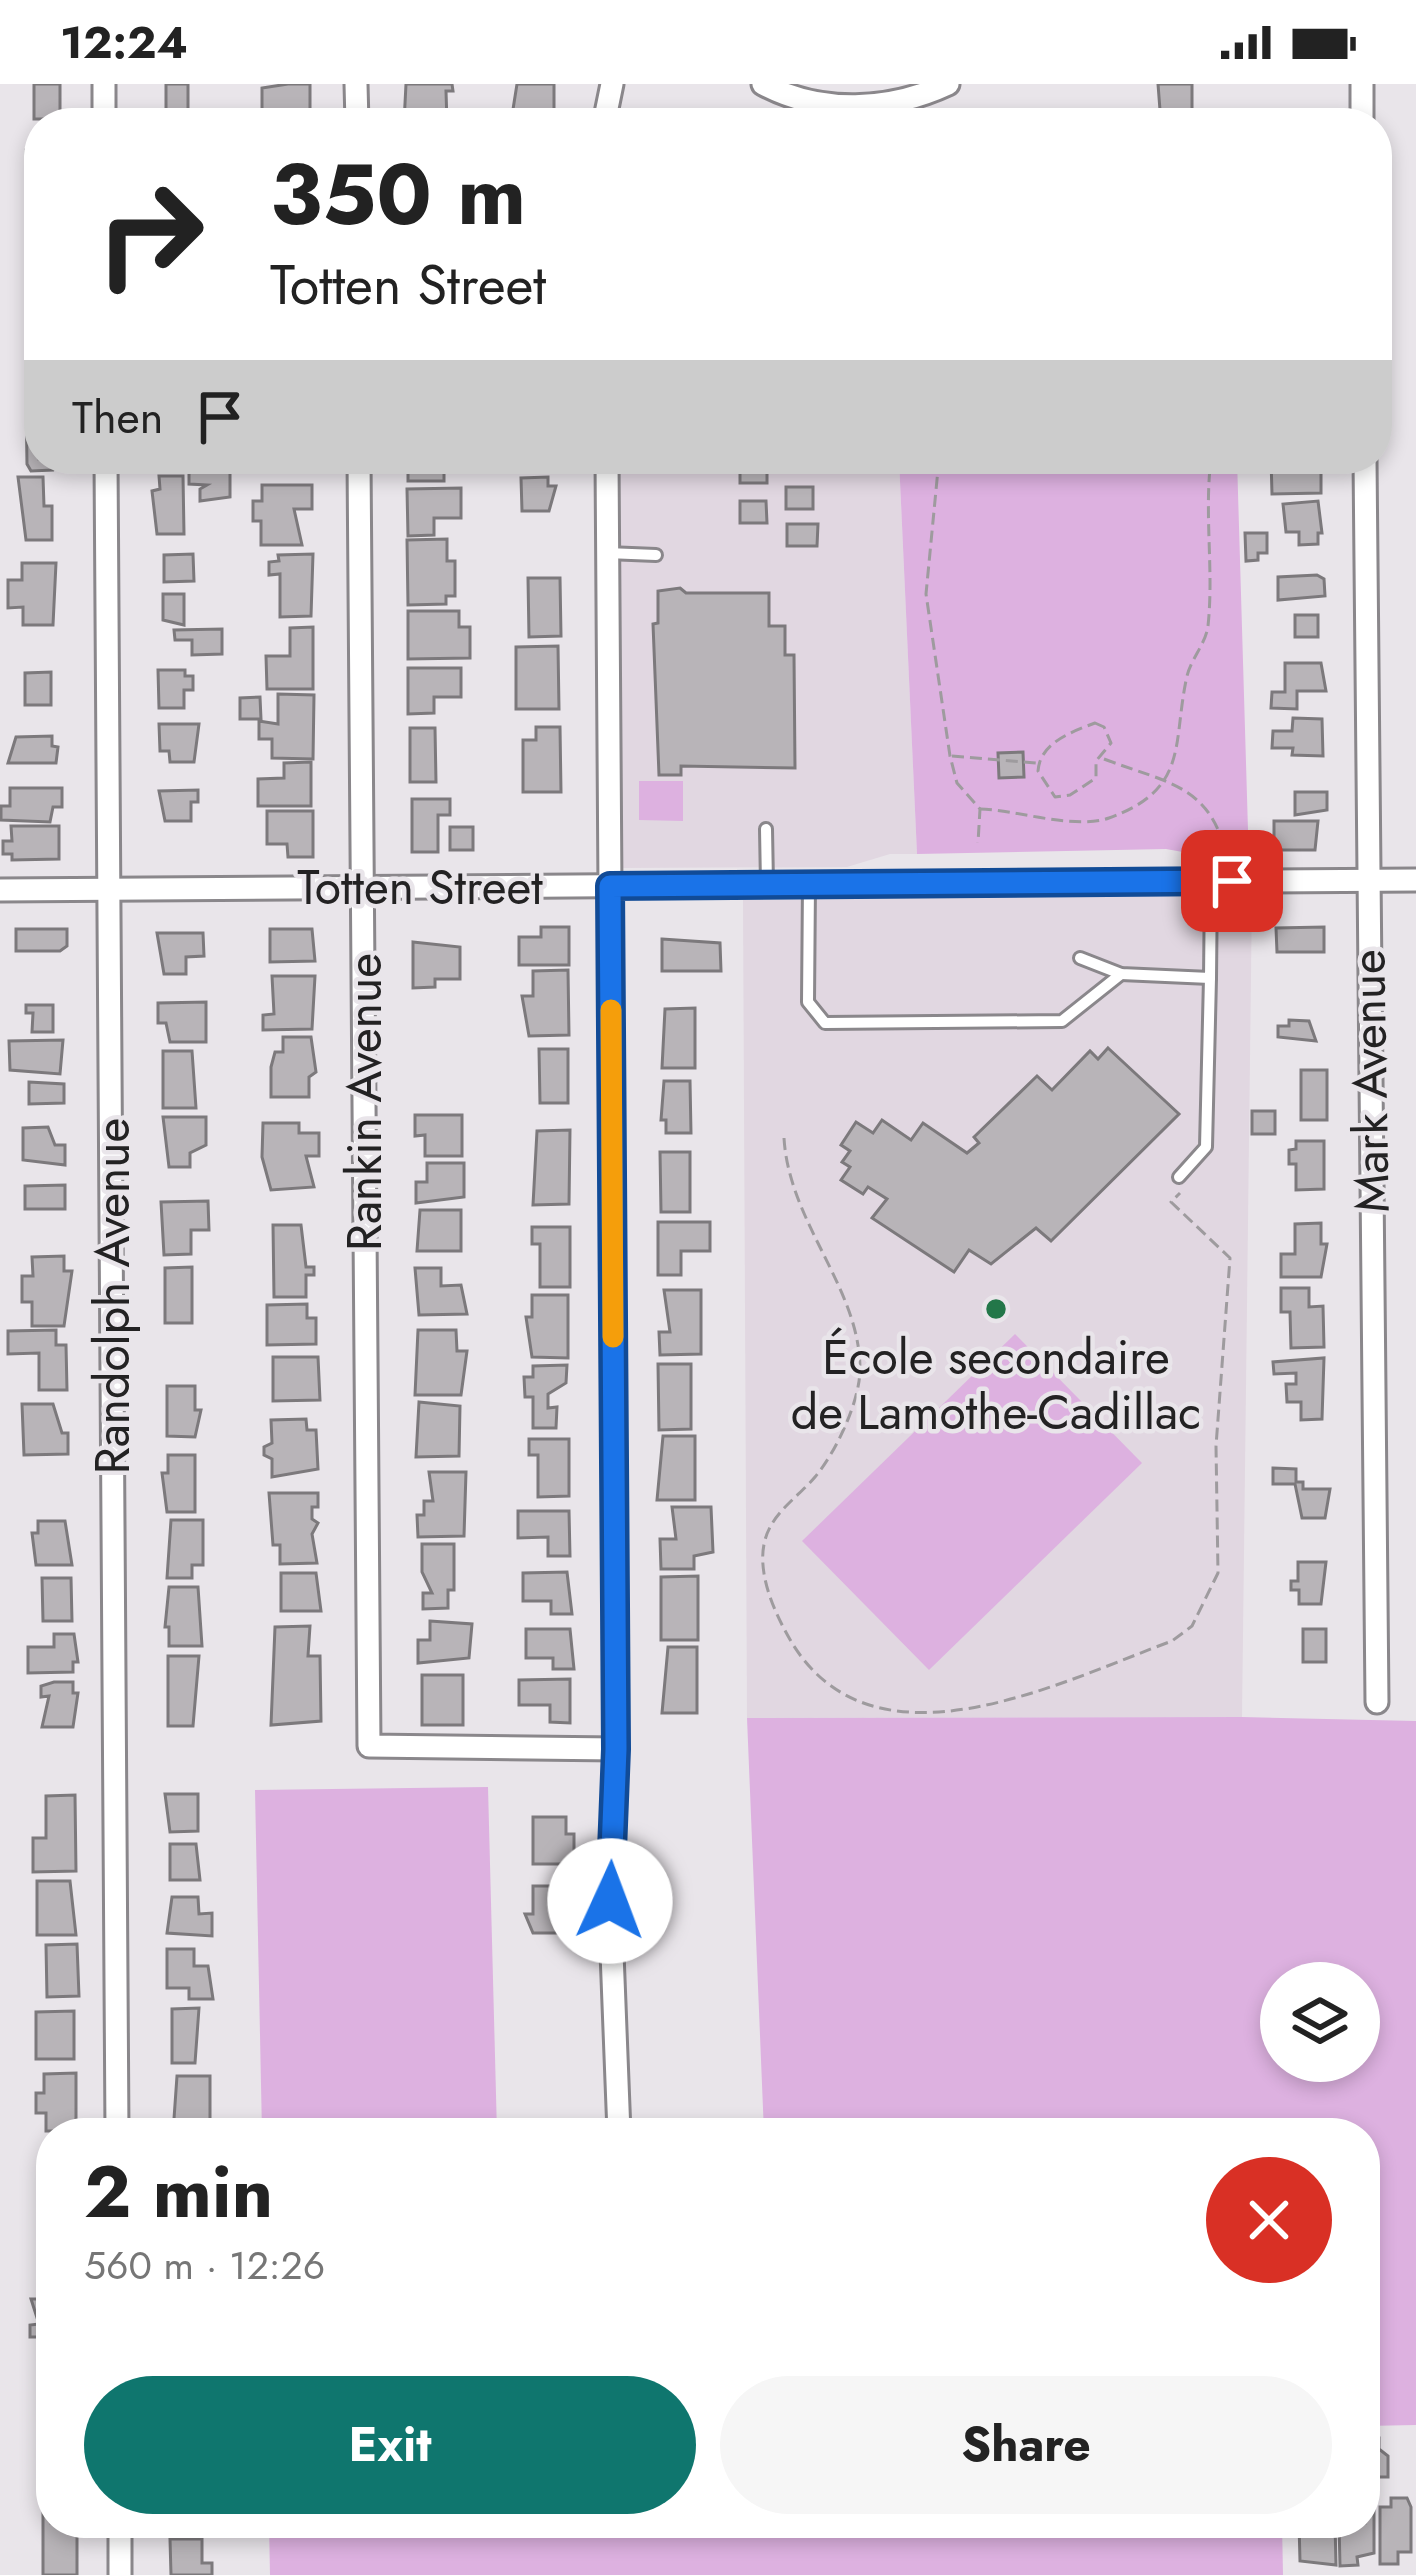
<!DOCTYPE html>
<html lang="en">
<head>
<meta charset="utf-8">
<style>
  body { margin:0; font-family:Jost,sans-serif; background:#f6f6f6; color:#222; height:100vh; display:flex; flex-direction:column; font-size:45px; white-space:nowrap }
  * { box-sizing:border-box; margin:0 }
  p { font-size:39px; color:#767676 }
  .icon { flex:none; width:66px; height:66px; fill:none; stroke:currentColor; stroke-width:2; stroke-linecap:round; stroke-linejoin:round }
  .map { position:relative; flex:1; overflow:hidden }
  .panel { position:absolute; left:36px; top:2034px; width:1344px; height:420px; display:flex; flex-direction:column; background:#fff; border-radius:48px; box-shadow:0 6px 18px #0003 }
  .panel>* { flex:none }
  .top-card { position:absolute; left:24px; top:24px; width:1368px; height:366px; border-radius:48px; box-shadow:0 6px 18px #0003; background:#fff; color:#222; overflow:hidden }
  .fabs { position:absolute; left:1260px; top:1878px; display:grid; gap:24px }
  .fabs a { display:grid; place-items:center; width:120px; height:120px; border-radius:50%; background:#fff; box-shadow:0 6px 18px #0003; font-size:60px }
  .pin { position:absolute; display:grid; place-items:center; width:102px; height:102px; color:#fff; margin:-51px; border-radius:24px; box-shadow:0 6px 18px #0006 }
  .me { position:absolute; width:132px; margin:-66px; rotate:2deg; stroke-linejoin:round; filter:drop-shadow(0 0 9px #0008) }
  .turn { display:flex; align-items:center; gap:42px; height:252px; padding:0 48px; font-size:54px }
  .turn .icon { width:156px; height:156px; stroke-width:2.5 }
  .turn b { display:block; font-size:84px; line-height:102px }
  .then { display:flex; align-items:center; height:114px; padding:0 48px; background:#0003; gap:24px; font-size:45px }
  .round { display:grid; place-items:center; flex:none; width:126px; height:126px; border-radius:63px; background:#f6f6f6 }
  .overview { display:flex; align-items:center; justify-content:space-between; height:204px; padding:0 48px }
  h1 { font-size:72px; font-weight:700; line-height:90px }
  .primary-button { display:flex; gap:24px; margin-top:auto; padding:24px 48px }
  .primary-button a { flex:1; height:138px; border-radius:72px; background:#0f766e; color:#fff; font-size:48px; font-weight:700; line-height:138px; text-align:center }
  .primary-button a+a { background:#f6f6f6; color:#222 }
  .status { display:flex; justify-content:space-between; align-items:center; height:84px; padding:0 60px; background:#fff; direction:ltr }
  .status svg { height:33px; fill:currentColor }
  .map>svg:first-child { display:block }
  .built { fill:#e1d7e1 }
  .green { fill:#ddb1e0; fill-rule:evenodd }
  .building { fill:#b8b4b8; stroke:#7c797c; stroke-width:3 }
  .lines { fill:none; stroke-linecap:round; stroke-linejoin:round }
  .service-casing { stroke:#8a878b; stroke-width:16 }
  .minor-casing { stroke:#8a878b; stroke-width:27 }
  .path { stroke:#9e9b9e; stroke-width:3; stroke-dasharray:12 6; stroke-linecap:butt }
  .service { stroke:#fff; stroke-width:10 }
  .minor { stroke:#fff; stroke-width:21 }
  .route-casing { stroke:#114b97; stroke-width:30 }
  .route { stroke:#1a73e8; stroke-width:21 }
  .slow { stroke:#f59e0b; stroke-width:21 }
  .poi-dot { fill:#237749; stroke:#e9e5ea; stroke-width:4.5 }
  .labels { text-anchor:middle; dominant-baseline:central; stroke-width:9; stroke-linejoin:round; paint-order:stroke }
  .street-label { font-size:48px; fill:#232223; stroke:#e9e5ea }
  .poi-label { font-size:48px; fill:#232223; stroke:#e9e5ea }
</style>
</head>
<body>
<div class="status"><b>12:24</b><svg viewBox="0 0 49 12"><path d="M0 12V9h3v3zM5 12V6h3v6zM10 12V3h3v9zM15 12V0h3v12zM26 1h20v11H26zM47 4h2v5h-2z"/></svg></div>
<div class="map">
<svg width="1416" height="2491" viewBox="0 0 1416 2491">
  <rect width="100%" height="100%" fill="#e9e5ea"/>
  <g class="built">
    <polygon points="615,375 899,375 917,770 890,770 847,783 622,784"/>
    <polygon points="1252,809 1242,1633 747,1634 743,816"/>
  </g>
  <g class="green">
    <polygon points="899,375 1237,375 1249,780 1166,765 917,770"/>
    <polygon points="639,697 683,697 683,737 639,736"/>
    <polygon points="1015,1250 1142,1379 929,1586 802,1457"/>
    <path d="M1242,1633L1416,1637V2341L1365,2342V2049H764L747,1634ZM1281,1899H1359V1977H1281Z"/>
    <polygon points="488,1703 497,2049 262,2049 255,1706"/>
    <polygon points="269,2439 1282,2439 1283,2491 270,2491"/>
  </g>
  <g class="building">
    <rect x="34" y="0" width="26" height="35"/>
    <rect x="166" y="0" width="22" height="27"/>
    <polygon points="288,0 310,0 310,31 262,31 262,4"/>
    <polygon points="406,0 452,0 453,7 446,7 447,39 404,39"/>
    <polygon points="517,0 554,0 554,38 511,38"/>
    <polygon points="1158,0 1192,0 1192,39 1161,39"/>
    <polygon points="26,66 39,66 39,103 27,103"/>
    <polygon points="26,313 39,313 39,375 58,375 53,386 31,387 27,380"/>
    <polygon points="408,375 451,375 451,378 444,379 444,397 408,397"/>
    <polygon points="1271,375 1309,375 1305,386 1321,386 1321,409 1272,410"/>
    <rect x="740" y="377" width="27" height="22"/>
    <polygon points="189,384 230,384 230,413 200,417 200,405 207,401 189,400"/>
    <polygon points="159,392 183,392 184,450 157,450 152,407 160,405"/>
    <polygon points="18,393 43,393 44,422 52,422 52,456 26,456"/>
    <polygon points="548,393 548,402 556,402 549,427 522,427 521,394"/>
    <polygon points="262,401 312,401 312,425 294,425 302,461 261,461 261,437 253,437 253,417 262,417"/>
    <rect x="786" y="403" width="27" height="22"/>
    <polygon points="461,404 461,434 434,434 434,451 408,452 407,405"/>
    <polygon points="740,417 766,417 767,439 740,439"/>
    <polygon points="1318,417 1322,449 1318,449 1318,460 1299,461 1299,448 1286,448 1283,420"/>
    <polygon points="787,440 818,440 817,462 787,462"/>
    <polygon points="1245,449 1267,449 1267,469 1258,469 1258,476 1246,477"/>
    <polygon points="447,455 447,477 455,477 455,512 446,512 446,520 408,521 407,456"/>
    <polygon points="193,470 194,497 164,498 164,471"/>
    <polygon points="313,470 311,532 280,533 280,490 269,491 269,478 279,477 278,471"/>
    <polygon points="22,479 56,479 53,541 23,541 23,523 8,524 8,496 22,496"/>
    <polygon points="1317,491 1324,495 1325,512 1278,516 1278,493"/>
    <polygon points="528,494 560,494 561,552 529,553"/>
    <polygon points="680,504 686,509 769,509 769,542 785,542 785,571 794,571 795,684 681,682 681,691 659,691 653,540 658,539 658,507"/>
    <polygon points="163,510 184,510 184,541 163,536"/>
    <polygon points="408,527 459,527 459,543 470,543 470,574 408,575"/>
    <rect x="1295" y="531" width="23" height="22"/>
    <polygon points="313,543 313,605 267,605 266,572 290,572 290,544"/>
    <polygon points="222,545 222,570 192,571 192,556 175,556 174,546"/>
    <polygon points="558,562 559,625 516,625 516,563"/>
    <polygon points="1285,579 1321,579 1326,607 1297,607 1297,625 1271,624 1272,608 1285,608"/>
    <polygon points="408,584 461,584 461,613 434,613 434,629 408,630"/>
    <polygon points="158,586 185,586 185,592 193,592 193,606 184,606 184,624 159,624"/>
    <polygon points="51,588 51,621 25,621 25,589"/>
    <polygon points="278,610 314,611 313,675 272,674 272,655 259,655 259,637 278,640"/>
    <polygon points="260,613 261,635 240,635 240,614"/>
    <polygon points="1293,634 1322,635 1323,672 1292,671 1293,664 1272,664 1273,647 1292,647"/>
    <polygon points="159,640 199,640 194,678 170,678 169,667 160,667"/>
    <polygon points="536,643 560,643 561,708 523,708 523,656 536,656"/>
    <polygon points="410,644 435,644 436,698 410,698"/>
    <polygon points="52,652 52,662 58,663 56,679 8,679 16,653"/>
    <polygon points="1023,668 1024,693 999,694 998,669"/>
    <polygon points="311,678 311,722 258,722 258,695 284,694 284,679"/>
    <polygon points="10,704 62,704 62,723 53,723 50,738 1,736 1,722 10,722"/>
    <polygon points="198,706 198,718 191,718 191,737 165,737 159,707"/>
    <polygon points="1295,708 1327,708 1327,726 1295,731"/>
    <polygon points="412,715 450,715 450,731 438,731 438,768 412,768"/>
    <polygon points="267,727 313,727 313,773 288,773 287,760 267,760"/>
    <polygon points="1274,737 1318,737 1315,766 1274,766"/>
    <polygon points="11,742 59,742 59,775 12,776 12,770 3,770 3,757 12,757"/>
    <rect x="450" y="743" width="23" height="23"/>
    <polygon points="541,843 569,843 569,881 519,881 519,853 541,853"/>
    <polygon points="1324,843 1324,868 1277,868 1276,844"/>
    <polygon points="16,845 67,845 67,862 60,867 16,867"/>
    <polygon points="270,845 312,845 315,877 270,878"/>
    <polygon points="157,849 203,849 204,872 186,873 186,890 164,890"/>
    <polygon points="662,855 720,859 721,887 662,887"/>
    <polygon points="413,858 460,863 460,895 435,895 435,903 413,904"/>
    <polygon points="568,886 569,951 529,952 522,912 533,912 533,887"/>
    <polygon points="272,892 315,892 312,945 263,946 263,931 274,930"/>
    <polygon points="206,918 206,958 170,958 166,939 158,939 158,919"/>
    <polygon points="26,921 53,921 53,948 32,948 33,929 26,929"/>
    <polygon points="695,924 695,984 662,984 665,925"/>
    <polygon points="1289,936 1309,937 1316,957 1278,953 1278,942 1289,942"/>
    <polygon points="283,953 311,953 316,988 309,993 309,1013 271,1013 271,983 275,968 283,968"/>
    <polygon points="63,956 60,990 10,986 9,957"/>
    <polygon points="1108,964 1179,1030 1051,1157 1036,1144 991,1180 969,1166 954,1188 872,1134 887,1115 868,1103 863,1110 841,1096 850,1083 842,1078 850,1067 841,1061 856,1038 873,1049 882,1036 911,1056 923,1039 967,1069 979,1059 974,1053 1037,992 1052,1006 1090,967 1098,975"/>
    <polygon points="539,965 568,965 568,1019 540,1019"/>
    <polygon points="163,967 192,967 196,1024 163,1024"/>
    <rect x="1301" y="986" width="26" height="50"/>
    <polygon points="664,997 690,997 691,1049 666,1049 666,1036 661,1036"/>
    <polygon points="29,998 64,1000 64,1019 29,1020"/>
    <rect x="1252" y="1027" width="23" height="23"/>
    <polygon points="415,1031 462,1031 462,1072 425,1072 425,1051 415,1052"/>
    <polygon points="163,1033 206,1033 206,1061 190,1069 190,1083 169,1083"/>
    <polygon points="263,1039 299,1039 299,1049 319,1049 319,1072 306,1072 314,1103 271,1106 262,1073"/>
    <polygon points="48,1043 55,1061 65,1061 65,1081 23,1076 23,1044"/>
    <polygon points="570,1046 569,1120 533,1121 537,1047"/>
    <polygon points="1296,1057 1324,1057 1324,1105 1296,1106 1296,1080 1289,1080 1289,1066 1296,1065"/>
    <polygon points="660,1068 690,1068 690,1128 661,1128"/>
    <polygon points="427,1079 464,1079 464,1113 416,1119 416,1098 427,1098"/>
    <polygon points="65,1101 65,1125 25,1125 25,1102"/>
    <polygon points="208,1117 209,1146 191,1146 191,1170 164,1171 161,1118"/>
    <polygon points="420,1126 461,1126 461,1167 417,1167"/>
    <polygon points="658,1138 710,1138 710,1167 681,1167 681,1191 658,1191"/>
    <polygon points="1321,1139 1321,1160 1327,1160 1321,1193 1281,1193 1281,1170 1295,1170 1295,1140"/>
    <polygon points="273,1141 301,1141 306,1183 314,1183 314,1191 306,1191 306,1213 274,1213"/>
    <polygon points="532,1143 570,1143 570,1203 540,1203 540,1160 532,1160"/>
    <polygon points="64,1172 64,1187 72,1187 64,1242 32,1242 32,1218 22,1218 22,1192 33,1192 32,1173"/>
    <polygon points="192,1183 192,1239 165,1239 165,1184"/>
    <polygon points="415,1184 441,1184 441,1202 461,1201 467,1230 419,1231"/>
    <polygon points="1281,1204 1309,1204 1309,1223 1323,1222 1324,1263 1291,1264 1290,1228 1281,1228"/>
    <polygon points="664,1206 701,1206 701,1270 660,1271 659,1248 670,1248"/>
    <polygon points="532,1211 568,1211 568,1274 532,1273 526,1233 532,1233"/>
    <polygon points="307,1220 307,1234 316,1234 316,1260 267,1261 267,1221"/>
    <polygon points="56,1246 56,1261 66,1261 67,1306 39,1306 39,1269 8,1270 8,1247"/>
    <polygon points="418,1246 456,1246 457,1267 467,1267 461,1311 415,1311"/>
    <polygon points="273,1273 318,1273 320,1316 273,1317"/>
    <polygon points="1324,1274 1322,1335 1301,1336 1301,1318 1287,1318 1286,1300 1296,1300 1296,1289 1274,1290 1273,1278"/>
    <polygon points="658,1280 691,1280 691,1345 659,1346"/>
    <polygon points="567,1281 566,1299 548,1310 548,1324 557,1323 556,1344 533,1344 533,1313 525,1313 524,1293 533,1293 533,1282"/>
    <polygon points="167,1302 195,1302 195,1326 201,1326 195,1353 167,1352"/>
    <polygon points="419,1318 460,1322 459,1372 416,1373"/>
    <polygon points="22,1320 53,1320 62,1349 68,1349 68,1370 24,1371"/>
    <polygon points="306,1335 307,1346 316,1346 318,1385 272,1393 272,1375 264,1371 264,1363 272,1359 271,1336"/>
    <polygon points="663,1352 695,1352 695,1416 657,1416"/>
    <polygon points="529,1355 569,1355 569,1412 538,1413 538,1371 529,1371"/>
    <polygon points="168,1371 195,1371 195,1428 167,1428 162,1389 168,1389"/>
    <polygon points="1273,1384 1296,1385 1296,1398 1303,1398 1303,1405 1330,1405 1325,1434 1302,1434 1295,1400 1273,1400"/>
    <polygon points="429,1388 466,1388 464,1452 418,1453 417,1431 424,1431 424,1417 433,1417"/>
    <polygon points="269,1409 318,1409 318,1423 312,1423 312,1435 318,1439 312,1450 317,1479 280,1480 280,1461 273,1461"/>
    <polygon points="672,1423 711,1423 713,1468 694,1472 694,1485 661,1485 660,1455 676,1455"/>
    <polygon points="518,1427 569,1427 570,1472 548,1472 548,1453 518,1454"/>
    <polygon points="171,1436 203,1436 203,1481 192,1481 192,1494 167,1494"/>
    <polygon points="38,1437 65,1437 72,1481 36,1481 32,1449 38,1449"/>
    <polygon points="422,1460 454,1460 454,1506 448,1506 448,1524 423,1525 423,1509 432,1509 422,1488"/>
    <polygon points="1298,1478 1326,1478 1321,1520 1299,1520 1299,1506 1291,1506 1291,1497 1298,1497"/>
    <polygon points="567,1488 572,1530 551,1530 551,1517 523,1517 523,1489"/>
    <polygon points="281,1489 316,1489 321,1527 281,1527"/>
    <polygon points="698,1492 698,1556 661,1556 661,1493"/>
    <polygon points="42,1494 71,1494 72,1537 43,1537"/>
    <polygon points="169,1503 198,1503 202,1562 169,1562 169,1543 165,1543"/>
    <polygon points="430,1537 472,1540 469,1574 418,1579 418,1556 430,1556"/>
    <polygon points="310,1542 308,1572 320,1572 321,1637 271,1641 275,1543"/>
    <polygon points="526,1545 570,1545 574,1585 553,1585 553,1574 526,1574"/>
    <rect x="1303" y="1545" width="23" height="33"/>
    <polygon points="54,1550 74,1550 78,1578 73,1578 73,1588 28,1589 28,1563 54,1563"/>
    <polygon points="668,1563 697,1563 697,1629 662,1629"/>
    <polygon points="168,1572 199,1572 193,1642 168,1642"/>
    <rect x="422" y="1591" width="41" height="50"/>
    <polygon points="570,1595 570,1639 550,1638 550,1621 519,1621 519,1596"/>
    <polygon points="54,1598 73,1598 73,1609 78,1609 73,1643 42,1643 49,1612 41,1613 41,1602"/>
    <polygon points="165,1710 198,1710 198,1747 170,1748"/>
    <polygon points="75,1711 76,1787 33,1788 33,1754 46,1754 46,1712"/>
    <polygon points="533,1733 566,1733 566,1750 574,1750 574,1780 533,1780"/>
    <polygon points="170,1760 196,1760 200,1796 170,1796"/>
    <polygon points="37,1797 70,1797 76,1851 37,1851"/>
    <polygon points="533,1802 565,1802 565,1817 572,1817 572,1849 533,1849 525,1830 533,1830"/>
    <polygon points="172,1813 198,1813 199,1830 212,1829 212,1852 167,1849"/>
    <polygon points="77,1860 79,1912 47,1913 46,1861"/>
    <polygon points="167,1865 194,1865 194,1882 208,1882 213,1915 189,1915 189,1904 167,1904"/>
    <polygon points="199,1924 195,1979 172,1979 172,1925"/>
    <polygon points="74,1927 74,1975 36,1975 36,1928"/>
    <polygon points="76,1989 76,2047 46,2047 46,2029 36,2029 36,2009 44,2009 44,1990"/>
    <polygon points="177,1992 210,1992 210,2049 173,2049"/>
    <polygon points="38,2199 51,2199 51,2265 39,2265 39,2253 30,2253 30,2241 39,2240 31,2215 38,2215"/>
    <polygon points="40,2276 51,2276 51,2336 41,2336"/>
    <rect x="41" y="2347" width="10" height="63"/>
    <polygon points="1365,2354 1379,2354 1379,2365 1388,2372 1388,2393 1365,2393"/>
    <polygon points="1391,2414 1407,2414 1411,2423 1411,2468 1398,2468 1398,2480 1380,2480 1380,2423 1391,2423"/>
    <polygon points="1365,2423 1374,2423 1374,2469 1357,2473 1358,2481 1340,2482 1339,2439 1365,2439"/>
    <polygon points="43,2429 51,2429 51,2439 77,2439 77,2491 43,2491"/>
    <polygon points="1299,2439 1335,2439 1336,2481 1300,2477"/>
    <polygon points="170,2455 202,2455 202,2479 212,2479 212,2491 171,2491"/>
  </g>
  <g class="lines">
    <g class="service-casing">
      <g id="service">
        <polyline points="607,469 656,471"/>
        <polyline points="766,745 767,800"/>
        <polyline points="809,800 808,918 825,939 1062,937 1121,890"/>
        <polyline points="1080,874 1121,890 1210,894 1211,797"/>
        <polyline points="1179,1093 1206,1063 1210,894"/>
      </g>
    </g>
    <g class="minor-casing">
      <g id="minor">
        <polyline points="104,0 104,39"/>
        <polyline points="356,0 357,39"/>
        <path d="M763,0C821,31 890,27 948,0"/>
        <polyline points="1362,0 1362,39"/>
        <polyline points="604,39 612,0"/>
        <polyline points="106,375 117,2049"/>
        <polyline points="359,375 369,1662 616,1665"/>
        <polyline points="607,375 616,1665 610,1817 619,2049"/>
        <polyline points="1365,375 1377,1618"/>
        <polyline points="0,806 1416,796"/>
        <polyline points="120,2439 120,2491"/>
      </g>
    </g>
    <g class="path">
      <polyline points="939,375 926,510 950,672 957,699 980,725 978,759"/>
      <path d="M1095,639L1104,643L1111,659L1096,677V694L1070,711L1055,713L1038,687C1040,659 1071,648 1095,639Z"/>
      <polyline points="952,672 1037,679"/>
      <path d="M1104,675C1170,700 1213,701 1228,779"/>
      <path d="M980,725C1018,726 1073,746 1109,734C1190,705 1172,659 1187,592C1191,575 1206,559 1208,542C1214,486 1204,431 1211,375"/>
      <path d="M784,1054C789,1139 860,1204 860,1285C860,1317 836,1368 815,1393C798,1413 772,1429 765,1456C756,1489 775,1530 792,1559C875,1694 1060,1598 1172,1557L1192,1542L1218,1489L1216,1362L1230,1174L1171,1118L1180,1109"/>
    </g>
    <use href="#service" class="service"/>
    <use href="#minor" class="minor"/>
  </g>
  <g class="lines">
    <g class="route-casing">
      <polyline id="route" points="610,1817 616,1665 610,802 1232,797"/>
    </g>
    <use href="#route" class="route"/>
    <polyline class="slow" points="611,926 613,1253"/>
  </g>
  <circle class="poi-dot" cx="996" cy="1225" r="12"/>
  <g class="labels">
    <g class="street-label">
      <text x="420" y="803">Totten Street</text>
      <text transform="translate(1370 997) rotate(-91)">Mark Avenue</text>
      <text transform="translate(364 1018) rotate(-90)">Rankin Avenue</text>
      <text transform="translate(112 1212) rotate(-90)">Randolph Avenue</text>
    </g>
    <g class="poi-label">
      <text x="996" y="1273">École secondaire<tspan x="996" dy="55">de Lamothe-Cadillac</tspan></text>
    </g>
  </g>
</svg>
<div class="fabs">
<a><svg class="icon" aria-label="layers" viewBox="0 0 24 24"><path d="M12 4l9 5-9 5-9-5zM3 14l9 5 9-5"/></svg></a>
</div>
<div class="pin" style="left:1232px;top:797px;background:#d93025"><svg class="icon" aria-label="arrive" viewBox="0 0 24 24"><path d="M6 21V4h12l-3 4 3 4H6"/></svg></div>
<svg class="me" style="left:610px;top:1817px" viewBox="-20 -20 40 40"><circle r="19" fill="#fff"/><path d="M0-13L10 11 0 6-10 11z" fill="#1a73e8"/></svg>
<div class="top-card">
<div class="turn"><svg class="icon" aria-label="right" viewBox="0 0 24 24"><path d="M7 20v-9h11M14 6l5 5-5 5"/></svg><div><b>350 m</b>Totten Street</div></div>
<div class="then">Then<svg class="icon" aria-label="arrive" viewBox="0 0 24 24"><path d="M6 21V4h12l-3 4 3 4H6"/></svg></div>
</div>
<section class="panel">
<div class="overview"><div><h1>2 min</h1><p>560 m · 12:26</p></div><a class="round" style="background:#d93025;color:#fff"><svg class="icon" aria-label="close" viewBox="0 0 24 24"><path d="M6 6l12 12M18 6L6 18"/></svg></a></div>
<div class="primary-button"><a>Exit</a><a>Share</a></div>
</section>
</div>
</body>
</html>
